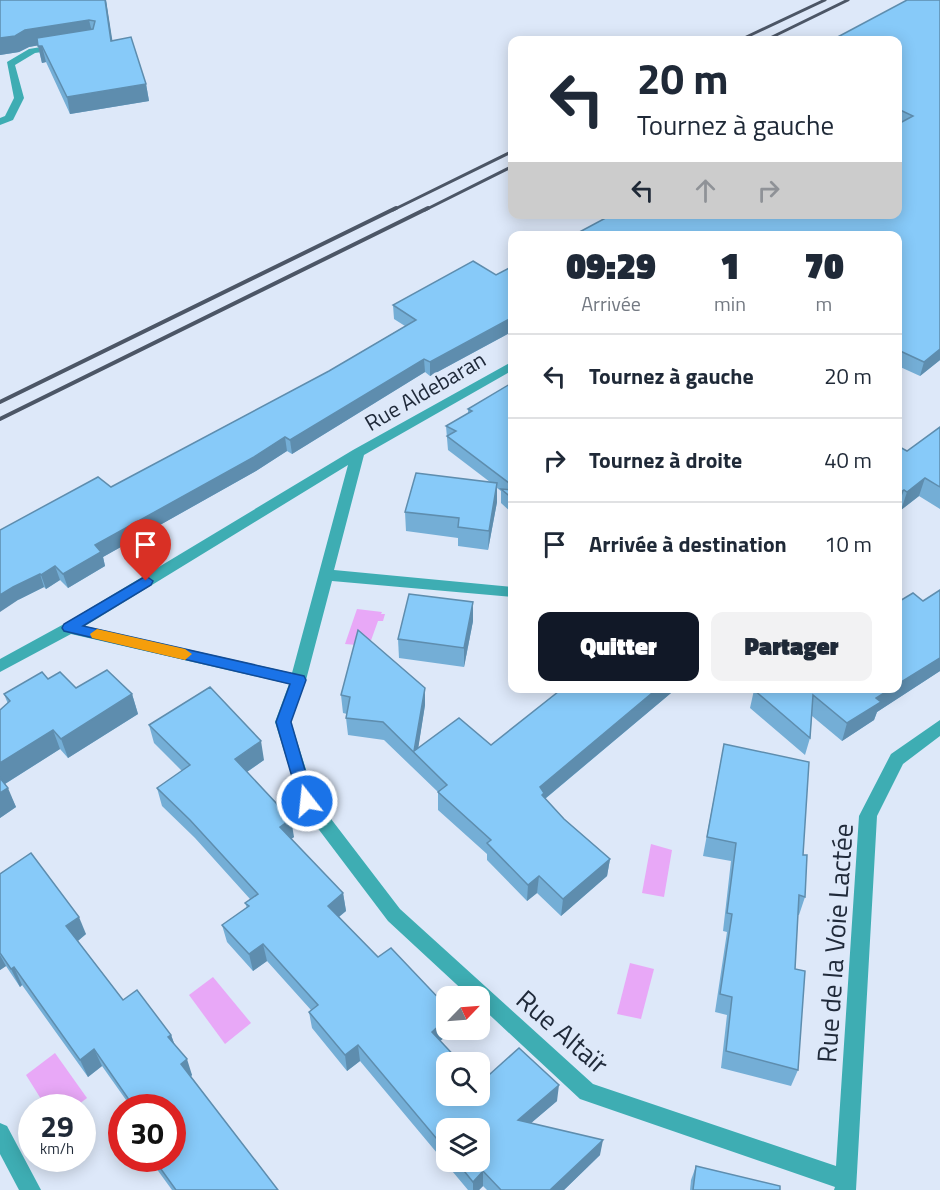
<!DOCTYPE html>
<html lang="fr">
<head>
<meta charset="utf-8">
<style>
  body { margin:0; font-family:"Titillium Web",sans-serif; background:#f2f2f3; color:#1f2937; height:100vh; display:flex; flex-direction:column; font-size:22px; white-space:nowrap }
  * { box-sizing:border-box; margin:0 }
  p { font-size:20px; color:#747a83 }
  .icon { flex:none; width:33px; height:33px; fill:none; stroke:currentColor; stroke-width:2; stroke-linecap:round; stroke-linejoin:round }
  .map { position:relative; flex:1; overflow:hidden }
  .panel { position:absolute; left:508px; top:231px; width:394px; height:462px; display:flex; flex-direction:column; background:#fff; border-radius:12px; box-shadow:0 3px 15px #0003 }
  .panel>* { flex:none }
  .banner { position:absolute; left:508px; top:36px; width:394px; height:183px; border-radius:12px; box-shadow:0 3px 15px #0003; background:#fff; color:#1f2937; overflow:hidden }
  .needle { width:39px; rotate:65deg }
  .buttons { position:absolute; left:436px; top:986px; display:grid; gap:12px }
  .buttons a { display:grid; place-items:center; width:54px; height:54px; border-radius:12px; background:#fff; box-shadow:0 3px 15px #0003; font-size:30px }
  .speed { position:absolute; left:18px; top:1094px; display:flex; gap:12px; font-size:30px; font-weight:700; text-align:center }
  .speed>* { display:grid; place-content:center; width:78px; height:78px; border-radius:50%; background:#fff; box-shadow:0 3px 15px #0003; line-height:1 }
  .speed small { font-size:15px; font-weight:400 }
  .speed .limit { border:9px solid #d22; background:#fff; color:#111 }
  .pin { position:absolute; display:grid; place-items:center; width:51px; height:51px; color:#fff; margin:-62px -26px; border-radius:50% 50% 50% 0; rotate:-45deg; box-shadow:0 0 6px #0007 }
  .pin .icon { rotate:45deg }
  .me { position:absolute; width:66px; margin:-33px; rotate:344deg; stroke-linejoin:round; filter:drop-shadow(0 0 4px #0008) }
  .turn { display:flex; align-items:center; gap:21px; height:126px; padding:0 30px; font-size:27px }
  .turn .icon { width:78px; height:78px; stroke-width:2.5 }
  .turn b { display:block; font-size:42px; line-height:51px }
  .lanes { display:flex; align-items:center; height:57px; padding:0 30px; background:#0003; justify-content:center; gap:30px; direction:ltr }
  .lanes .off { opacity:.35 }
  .eta { display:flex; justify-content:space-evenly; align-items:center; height:102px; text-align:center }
  .eta b { font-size:36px; font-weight:800; line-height:42px }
  .cta { display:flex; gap:12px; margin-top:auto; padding:12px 30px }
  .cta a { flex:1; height:69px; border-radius:12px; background:#111827; color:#fff; font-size:24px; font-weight:800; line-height:69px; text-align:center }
  .cta a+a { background:#f2f2f3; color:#1f2937 }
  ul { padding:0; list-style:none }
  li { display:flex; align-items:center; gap:18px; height:84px; padding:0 30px; border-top:2px solid #e0e1e3 }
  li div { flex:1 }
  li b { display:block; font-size:22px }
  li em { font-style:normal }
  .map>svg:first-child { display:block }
  .water { fill:#e8a8f7 }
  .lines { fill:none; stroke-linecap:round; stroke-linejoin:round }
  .service { fill:#3eadb3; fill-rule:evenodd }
  .minor { fill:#3eadb3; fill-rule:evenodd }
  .rail-far1 { stroke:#4c5666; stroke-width:3 }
  .rail { stroke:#4c5666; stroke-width:4 }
  .wall { fill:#74aed6; fill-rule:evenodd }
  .shaded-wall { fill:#5e8dae }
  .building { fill:#87caf9; stroke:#5e8dae; stroke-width:1.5 }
  .route { fill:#1a73e8; stroke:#114b97; stroke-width:1.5 }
  .slow { fill:#f59e0b }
  .labels { text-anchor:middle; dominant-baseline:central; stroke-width:6; stroke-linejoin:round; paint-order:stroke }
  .street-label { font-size:22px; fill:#202a3a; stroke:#dde8f9 }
  .near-street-label { font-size:27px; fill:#202a3a; stroke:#dde8f9 }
</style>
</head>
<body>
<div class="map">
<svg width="940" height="1190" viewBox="0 0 940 1190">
  <rect width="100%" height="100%" fill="#dde8f9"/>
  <g class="water">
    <polygon points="357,609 382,612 381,614 385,614 383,621 378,621 369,646 345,644"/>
    <polygon points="651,844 672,850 664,897 642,893"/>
    <polygon points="630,963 654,969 641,1019 617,1014"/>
    <polygon points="213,977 251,1023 225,1044 189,995"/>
    <polygon points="55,1053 87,1098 75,1107 46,1107 26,1075"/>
  </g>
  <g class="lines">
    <polygon class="service" points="59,44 64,47 62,49 35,53 15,65 24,98 13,120 0,125 0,118 5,116 14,98 7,62 29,49"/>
    <g class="minor">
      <path d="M513,361V370L364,455L334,570L513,587V597L332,581L306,680L291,722L315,798L400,909L593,1084L836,1166L859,816L891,754L940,720V736L903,764L877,816L856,1190H834L835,1187L580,1099L480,1006V996H469L388,921L301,806L275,722L289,684L71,634L0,672V659L64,624L353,450ZM348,465L292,673L85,626Z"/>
      <polygon points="0,1123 7,1126 41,1190 19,1190 0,1154"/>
    </g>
    <g class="rail-far1">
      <polyline points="740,40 825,0"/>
      <polyline points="766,40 848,0"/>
      <polyline points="393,210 513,151"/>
      <polyline points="425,210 513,166"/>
    </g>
    <g class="rail">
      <polyline points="0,402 396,208"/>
      <polyline points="0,419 428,208"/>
    </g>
  </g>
  <g class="wall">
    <polygon points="0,0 106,0 112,41 146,84 149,101 70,114 46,62 42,63 38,45 29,47 19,52 0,55"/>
    <polygon points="940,0 940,360 920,376 898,366 898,236 734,217 898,214 898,40"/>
    <polygon points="513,266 513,331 430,376 425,372 292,454 287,451 256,471 103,557 105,566 68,588 60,580 46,589 44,587 18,600 111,487 329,371 405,326 394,319 393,305 496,275"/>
    <polygon points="513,386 513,514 501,503 501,491 497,488 497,502 488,550 458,546 458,538 406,531 405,512 490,482 448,450 446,426 468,414 468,409"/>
    <polygon points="940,427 940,509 919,496 901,510 898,508 898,446 907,451"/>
    <polygon points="940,590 940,671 877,712 874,720 842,741 812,716 810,738 805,755 750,708 754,690 923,601"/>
    <polygon points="473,621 464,667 399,658 398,639"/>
    <polygon points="48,679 76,688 132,694 138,714 68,758 60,749 5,784 16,807 0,818 8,704 4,694"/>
    <polygon points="563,688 677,688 545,799 564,819 610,859 607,876 561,916 537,893 527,901 487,860 487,854 438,810 438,792 384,740 348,735 346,718 347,714 343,713 341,695 425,705 418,748 491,745"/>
    <path d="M149,725L264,760L247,772L294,837L291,839L343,893L346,911L339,917L447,1029H453L440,1041L447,1095L557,1101L531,1123L600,1155L564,1190H487L483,1186L479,1190H468L360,1061L347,1071L312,1028L309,1012L311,1010L267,961L253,971L227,942L222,925L247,908L245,903L250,899L195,838L162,806L157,788L182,771L154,743ZM447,1128L480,1161H447Z"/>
    <polygon points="724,744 803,855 805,897 799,915 798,915 795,969 798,1070 791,1086 721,1068 727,1015 715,1012 727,932 723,931 731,861 703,856"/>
    <polygon points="0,874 86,934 78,941 123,1000 171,1035 175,1046 192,1075 191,1077 278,1190 172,1190 156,1168 152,1158 172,1158 172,1107 131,1107 102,1066 88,1077 22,985 20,987 6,966 0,970"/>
    <polygon points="696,1166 780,1190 690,1190 691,1180"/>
  </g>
  <g class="shaded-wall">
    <polygon points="105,0 106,0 115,57 111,41"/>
    <polygon points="89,20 93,36 29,47 19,52 0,55 0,38 25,30"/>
    <polygon points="38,46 42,46 46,62 42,63"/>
    <polygon points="146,84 149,101 70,114 67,97"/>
    <polygon points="513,317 513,331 430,376 430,362"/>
    <polygon points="940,349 940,360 920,376 924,362"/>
    <polygon points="424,359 425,372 292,454 290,440"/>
    <polygon points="285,437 287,451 256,471 103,557 105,566 68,588 63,574 95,545"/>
    <polygon points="925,478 919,496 901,510 907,492"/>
    <polygon points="497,483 497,502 488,550 489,531"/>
    <polygon points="904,490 898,506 898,494"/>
    <polygon points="55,566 60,580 46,589 41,575"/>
    <polygon points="40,574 44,587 18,600 0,612 0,595 13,587"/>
    <polygon points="473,602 473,621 464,667 464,648"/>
    <polygon points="940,658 940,671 877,712 874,720 842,741 847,723 876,698 892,688 898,688 898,684"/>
    <polygon points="425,688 425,705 417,756 414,753"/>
    <polygon points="658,688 677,688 541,802 540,787"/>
    <polygon points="132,694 138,714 68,758 61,739"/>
    <polygon points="53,730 60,749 0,787 0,763"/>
    <polygon points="261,741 264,760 238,778 235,759"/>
    <polygon points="8,788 16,807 0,818 0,793"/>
    <polygon points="291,819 294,837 283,845 280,827"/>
    <polygon points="610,859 607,876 561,916 563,899"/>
    <polygon points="539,876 537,893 527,901 528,885"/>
    <polygon points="343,893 346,911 331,923 328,906"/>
    <polygon points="79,917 86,934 74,944 66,926"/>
    <polygon points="263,944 267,961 253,971 249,954"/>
    <polygon points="0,955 6,966 0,970"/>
    <polygon points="14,967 22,985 20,987 11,969"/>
    <polygon points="447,1018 447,1029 453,1029 433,1048 432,1032"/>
    <polygon points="171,1035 177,1051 168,1037"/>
    <polygon points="358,1045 360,1061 347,1071 345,1055"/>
    <polygon points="94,1049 102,1066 88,1077 80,1060"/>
    <polygon points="187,1059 192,1075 186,1080 181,1064"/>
    <polygon points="559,1085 557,1101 517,1135 518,1120"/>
    <polygon points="603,1140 600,1155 564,1190 550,1190"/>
    <polygon points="483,1171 483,1186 479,1190 473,1190 473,1182"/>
  </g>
  <g class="building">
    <polygon points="0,0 105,0 111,41 131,37 146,84 67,97 42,46 38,46 37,38 93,29 95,21 89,20 25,30 15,36 0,38"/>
    <polygon points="907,0 940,0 940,349 924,362 898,350 898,236 572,236 613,214 728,214 734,217 739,214 898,214 898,124 913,116 898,109 898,40 832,40"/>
    <polygon points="473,261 496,275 513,266 513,317 430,362 424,359 290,440 285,437 254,457 95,545 101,552 63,574 55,566 41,575 40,574 13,587 0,595 0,530 98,477 111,487 329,371 416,320 393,305"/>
    <polygon points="510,384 513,386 513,486 447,436 456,431 446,426 472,411 468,409"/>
    <polygon points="940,427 940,487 925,478 907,492 904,490 898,494 898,446 907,451"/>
    <polygon points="416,473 497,483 489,531 458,527 459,518 405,512"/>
    <polygon points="501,489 513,490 513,499"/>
    <polygon points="940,590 940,658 898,684 898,602 913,593 923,601"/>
    <polygon points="409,594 473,602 464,648 398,639"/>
    <polygon points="358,630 425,688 414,751 459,718 491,745 563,688 658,688 540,787 544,793 542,795 564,819 610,859 563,899 539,876 528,885 487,843 491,840 438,792 447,785 383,722 346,718 350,697 341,695"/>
    <polygon points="107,670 132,694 61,739 53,730 0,763 0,710 10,701 4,694 42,672 48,679 60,672 76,688"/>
    <polygon points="210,687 261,741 235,759 291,819 280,827 343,893 328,906 378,957 391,948 447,1007 447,1018 432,1032 460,1062 447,1062 447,1095 480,1095 480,1083 519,1048 559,1085 518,1120 603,1140 550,1190 501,1190 483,1171 473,1182 456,1161 480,1161 480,1128 447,1128 447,1151 358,1045 345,1055 309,1012 318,1005 263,944 249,954 222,925 249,906 245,903 258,894 190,820 157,788 190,765 149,725"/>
    <polygon points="757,688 892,688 876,698 881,702 847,723 813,695 810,738 754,690"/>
    <polygon points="724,744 809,762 803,855 807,855 805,897 799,895 795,969 805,971 798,1070 726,1051 732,997 720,994 732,914 727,913 736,843 707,837"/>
    <polygon points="0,778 8,788 0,793"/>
    <polygon points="31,853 79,917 66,926 123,1000 137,990 171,1035 168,1037 187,1059 181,1064 278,1190 176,1190 153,1158 172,1158 172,1107 134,1107 94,1049 80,1060 14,967 11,969 0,953 0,874"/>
    <polygon points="696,1166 780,1186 780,1190 693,1190"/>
  </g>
  <polygon class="route" points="146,576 153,581 151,585 83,626 304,676 306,680 291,722 314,801 312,805 307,807 301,805 299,801 276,722 290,684 64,631 62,628 64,624"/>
  <polygon class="slow" points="97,629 185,649 192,654 185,660 92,638 90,634"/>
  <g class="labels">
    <g class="street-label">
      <text transform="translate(425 391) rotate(-30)">Rue Aldebaran</text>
    </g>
    <g class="near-street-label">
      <text transform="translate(834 943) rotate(-86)">Rue de la Voie Lactée</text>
      <text transform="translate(563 1031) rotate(41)">Rue Altaïr</text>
    </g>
  </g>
</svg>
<div class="buttons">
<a><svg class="needle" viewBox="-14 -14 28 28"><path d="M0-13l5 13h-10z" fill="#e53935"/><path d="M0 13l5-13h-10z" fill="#747a83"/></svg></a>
<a><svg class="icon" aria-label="search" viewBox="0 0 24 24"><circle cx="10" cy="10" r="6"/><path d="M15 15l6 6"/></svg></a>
<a><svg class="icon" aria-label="layers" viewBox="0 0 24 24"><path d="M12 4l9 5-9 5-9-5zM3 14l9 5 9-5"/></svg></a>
</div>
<div class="speed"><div>29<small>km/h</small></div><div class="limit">30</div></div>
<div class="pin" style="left:146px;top:581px;background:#d93025"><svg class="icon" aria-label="arrive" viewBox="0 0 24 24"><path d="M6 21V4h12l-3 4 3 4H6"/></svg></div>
<svg class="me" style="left:307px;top:801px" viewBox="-20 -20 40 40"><circle r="17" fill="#1a73e8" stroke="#fff" stroke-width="3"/><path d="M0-11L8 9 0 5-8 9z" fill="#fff"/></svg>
<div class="banner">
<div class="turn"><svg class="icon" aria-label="left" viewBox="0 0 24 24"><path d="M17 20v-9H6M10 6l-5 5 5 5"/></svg><div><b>20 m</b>Tournez à gauche</div></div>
<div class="lanes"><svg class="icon" aria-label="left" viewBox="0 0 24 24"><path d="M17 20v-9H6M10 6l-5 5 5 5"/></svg><svg class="icon off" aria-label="ahead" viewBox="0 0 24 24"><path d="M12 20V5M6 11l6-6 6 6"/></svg><svg class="icon off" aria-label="right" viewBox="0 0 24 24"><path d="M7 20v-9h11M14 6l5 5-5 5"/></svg></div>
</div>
<section class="panel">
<div class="eta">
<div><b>09:29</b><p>Arrivée</p></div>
<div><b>1</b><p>min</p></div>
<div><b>70</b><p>m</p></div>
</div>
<ul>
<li><svg class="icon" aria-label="left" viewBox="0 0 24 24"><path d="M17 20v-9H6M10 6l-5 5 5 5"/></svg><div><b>Tournez à gauche</b></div><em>20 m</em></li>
<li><svg class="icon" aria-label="right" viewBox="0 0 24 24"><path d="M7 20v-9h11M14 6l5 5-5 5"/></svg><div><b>Tournez à droite</b></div><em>40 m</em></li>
<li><svg class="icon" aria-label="arrive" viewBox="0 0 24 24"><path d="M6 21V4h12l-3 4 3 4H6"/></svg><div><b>Arrivée à destination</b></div><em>10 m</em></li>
</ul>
<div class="cta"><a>Quitter</a><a>Partager</a></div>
</section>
</div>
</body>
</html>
